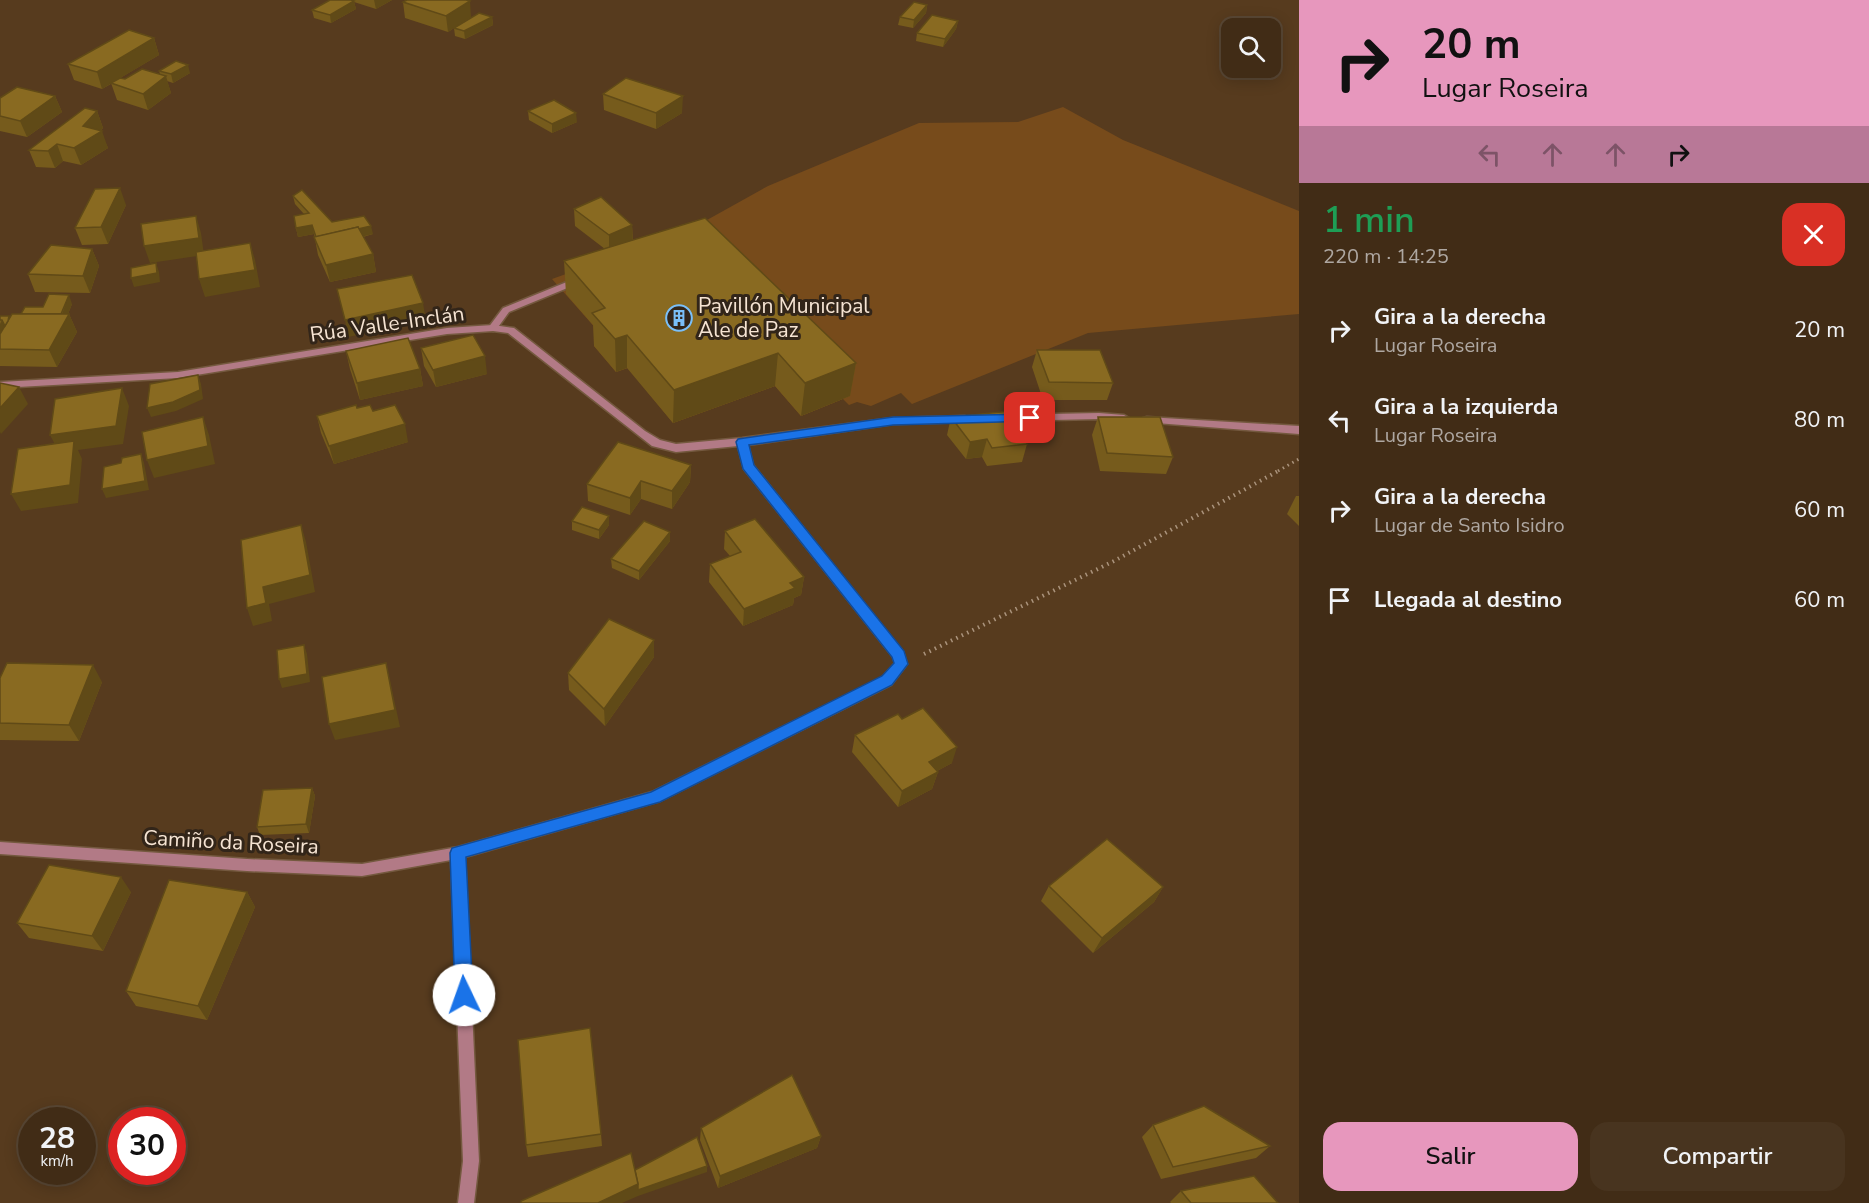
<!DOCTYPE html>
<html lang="es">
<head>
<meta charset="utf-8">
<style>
  body { margin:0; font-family:"Nunito Sans",sans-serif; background:#48341f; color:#f1f3f6; height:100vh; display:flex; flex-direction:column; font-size:22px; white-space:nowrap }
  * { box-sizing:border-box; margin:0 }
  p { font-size:20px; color:#aea7a1 }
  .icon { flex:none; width:33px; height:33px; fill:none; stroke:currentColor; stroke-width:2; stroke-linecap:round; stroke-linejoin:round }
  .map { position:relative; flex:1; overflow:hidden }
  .sheet { display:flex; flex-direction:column; background:#412c16; width:570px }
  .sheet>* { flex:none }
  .top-card { background:#e797bd; color:#111; overflow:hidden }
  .fabs { position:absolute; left:1221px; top:18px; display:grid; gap:12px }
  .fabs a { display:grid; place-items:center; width:60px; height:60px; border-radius:12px; background:#412c16; box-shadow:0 3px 15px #0003,0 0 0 2px #5a4835; font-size:30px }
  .speed { position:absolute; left:18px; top:1107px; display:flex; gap:12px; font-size:30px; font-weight:700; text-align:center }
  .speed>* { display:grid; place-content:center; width:78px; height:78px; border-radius:50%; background:#412c16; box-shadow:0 3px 15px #0003,0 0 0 2px #5a4835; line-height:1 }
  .speed small { font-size:15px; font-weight:400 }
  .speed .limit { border:9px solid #d22; background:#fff; color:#111 }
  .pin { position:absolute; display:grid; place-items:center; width:51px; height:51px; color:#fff; margin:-26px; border-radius:12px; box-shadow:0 3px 9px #0006 }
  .me { position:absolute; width:66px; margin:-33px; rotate:357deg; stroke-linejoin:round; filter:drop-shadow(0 0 4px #0008) }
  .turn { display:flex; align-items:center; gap:21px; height:126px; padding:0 24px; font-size:27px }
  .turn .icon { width:78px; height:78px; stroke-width:2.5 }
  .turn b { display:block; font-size:42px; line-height:51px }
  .lanes { display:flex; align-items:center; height:57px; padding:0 24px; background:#0003; justify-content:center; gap:30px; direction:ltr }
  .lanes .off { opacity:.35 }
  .round { display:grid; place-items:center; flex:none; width:63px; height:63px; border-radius:18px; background:#48341f }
  .overview { display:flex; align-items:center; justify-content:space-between; height:102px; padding:0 24px }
  h1 { font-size:36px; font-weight:600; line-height:45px; color:#1e9e55 }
  .primary-button { display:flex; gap:12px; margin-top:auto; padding:12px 24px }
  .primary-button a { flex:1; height:69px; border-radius:18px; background:#e797bd; color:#111; font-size:24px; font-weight:600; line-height:69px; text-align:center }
  .primary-button a+a { background:#48341f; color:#f1f3f6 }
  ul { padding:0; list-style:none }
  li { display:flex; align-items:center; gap:18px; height:90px; padding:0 24px }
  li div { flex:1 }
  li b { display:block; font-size:22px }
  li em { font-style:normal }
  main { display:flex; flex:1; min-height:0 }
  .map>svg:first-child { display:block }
  .green { fill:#774b1b }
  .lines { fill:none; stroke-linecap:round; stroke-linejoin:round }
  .lane-casing { stroke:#74593f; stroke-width:3 }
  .street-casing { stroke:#74593f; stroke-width:3 }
  .path-far1 { stroke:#aa937c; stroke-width:3; stroke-dasharray:1.5 4; stroke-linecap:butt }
  .path { stroke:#aa937c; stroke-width:4; stroke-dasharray:1.5 4.5; stroke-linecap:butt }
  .lane { fill:#b27a86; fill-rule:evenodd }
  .street { fill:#b27a86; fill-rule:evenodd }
  .wall { fill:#765b1c }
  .shaded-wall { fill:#604a17 }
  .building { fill:#896a21; stroke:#604a17; stroke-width:1.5 }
  .route { fill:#1a73e8; stroke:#114b97; stroke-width:1.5 }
  .labels { text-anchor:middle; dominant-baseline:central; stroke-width:6; stroke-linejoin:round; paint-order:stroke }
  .poi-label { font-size:21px; fill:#f6e4d3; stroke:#322519; text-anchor:start }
  .street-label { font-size:21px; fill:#f6e4d3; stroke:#322519 }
</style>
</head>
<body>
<main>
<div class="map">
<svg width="1299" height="1203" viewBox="0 0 1299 1203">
  <rect width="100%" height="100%" fill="#573b1e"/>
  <polygon class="green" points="1063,107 1123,140 1299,211 1299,314 1088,333 912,404 901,393 871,406 857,402 849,405 843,399 801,416 775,386 673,423 628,368 616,372 594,346 606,340 552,279 689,230 768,186 919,123 1018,122"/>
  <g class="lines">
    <g class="lane-casing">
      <polygon id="lane" points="579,277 584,280 582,282 509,312 496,330 493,331 488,328 503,308"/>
    </g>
    <g class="street-casing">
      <g id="street">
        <polygon points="493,325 514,328 645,431 660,440 676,444 742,438 893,418 965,416 970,419 965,422 893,424 748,445 753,465 903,652 907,664 891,685 660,801 465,857 479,1161 474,1203 458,1203 463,1161 451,860 362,876 247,871 0,854 0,842 247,859 362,864 458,847 652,792 883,677 895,663 893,657 744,469 738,446 676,452 652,446 508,333 493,331 447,334 178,378 0,388 0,382 178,372 447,328"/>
        <polygon points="1099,413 1124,415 1129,418 1124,421 1099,419 1000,421 995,418 1000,415"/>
        <polygon points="1147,417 1299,426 1299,434 1143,422 1142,420 1143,418"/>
      </g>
    </g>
    <polyline class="path-far1" points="1278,471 1299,459"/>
    <polyline class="path" points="924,654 1114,561 1280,470"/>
    <use href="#lane" class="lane"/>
    <use href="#street" class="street"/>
  </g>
  <g class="wall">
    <polygon points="330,0 392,0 376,9 354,2 356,9 331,23 314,18 312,10"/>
    <polygon points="403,2 471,17 448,32 405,18"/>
    <polygon points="927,5 926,13 913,28 898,25 900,17"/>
    <polygon points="492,17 493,25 465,39 455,36 454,28"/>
    <polygon points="958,21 956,29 943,47 916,41 917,33"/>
    <polygon points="154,38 159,55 120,78 125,79 160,74 159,71 190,73 173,83 167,81 171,93 148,110 117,100 111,83 116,81 102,89 74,80 68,64"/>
    <polygon points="603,94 682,113 656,129 604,110"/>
    <polygon points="55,96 62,112 27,137 0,131 0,98"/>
    <polygon points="97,111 103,128 100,131 108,148 81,165 63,161 55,168 36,167 29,150"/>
    <polygon points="528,111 577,122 552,133 529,120"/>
    <polygon points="293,196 332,222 373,234 363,237 373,254 376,272 330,282 318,255 314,234 298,237 296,228 304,214 295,204"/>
    <polygon points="126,205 108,244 82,245 75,228"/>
    <polygon points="574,209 632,225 633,241 856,363 850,396 801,416 775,386 673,423 627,368 616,372 594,346 593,325 566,294 564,261 605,249 575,226"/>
    <polygon points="92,249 99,266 90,293 35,292 28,274"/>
    <polygon points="72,304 68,314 69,314 77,332 57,367 0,366 0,316 10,317 43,307"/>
    <polygon points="421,348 487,374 436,387 424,366"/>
    <polygon points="1037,350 1113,383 1107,400 1043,400 1032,367"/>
    <polygon points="346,351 420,369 423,386 360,400 350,369"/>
    <polygon points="357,408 408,442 334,464 321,433 317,416"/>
    <polygon points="951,417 1027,444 1022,462 987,466 982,457 966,459 947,435"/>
    <polygon points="1098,417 1173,457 1166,474 1100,471 1092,435"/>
    <polygon points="691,465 690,482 672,509 641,499 630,515 588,501 587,484"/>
    <polygon points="1296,496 1299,496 1299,526 1287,514"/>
    <polygon points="609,516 609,525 599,539 572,530 572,521"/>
    <polygon points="725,531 804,577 801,595 794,598 793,605 743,626 709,582 710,564 730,556 724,549"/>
    <polygon points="670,532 670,541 639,580 612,568 611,559"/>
    <polygon points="654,640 654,657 605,726 569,690 568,673"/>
    <polygon points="0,678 102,682 79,741 0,740"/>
    <polygon points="902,719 952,763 937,771 938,772 932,789 898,807 852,752 855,735"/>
    <polygon points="312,788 315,796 309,833 260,835 257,827"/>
    <polygon points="1049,886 1163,887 1154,902 1093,953 1041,901"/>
    <polygon points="131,892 103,951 29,938 17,923"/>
    <polygon points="247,892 255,907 207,1020 136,1006 126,991"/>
    <polygon points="1153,1125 1270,1146 1256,1158 1161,1179 1142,1137"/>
    <polygon points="701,1128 821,1136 817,1148 718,1188 700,1140"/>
    <polygon points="601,1134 602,1146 528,1157 526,1145"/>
    <polygon points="1181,1191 1278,1203 1171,1203 1170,1202"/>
  </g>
  <g class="shaded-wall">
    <polygon points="374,0 392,0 376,9"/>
    <polygon points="354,1 356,9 331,23 330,15"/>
    <polygon points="470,1 471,17 448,32 446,16"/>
    <polygon points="927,5 926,13 913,28 914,20"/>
    <polygon points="492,17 493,25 465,39 464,31"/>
    <polygon points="958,21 956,29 943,47 945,39"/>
    <polygon points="154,38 159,55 102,89 97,72"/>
    <polygon points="188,65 190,73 173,83 171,74"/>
    <polygon points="166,76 171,93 148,110 143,94"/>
    <polygon points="55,96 62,112 27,137 20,121"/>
    <polygon points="683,96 682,113 656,129 656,113"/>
    <polygon points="97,111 103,128 97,134 102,131 108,148 81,165 74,148 83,126"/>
    <polygon points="576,113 577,122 552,133 552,124"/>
    <polygon points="57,144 63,161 55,168 48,151"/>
    <polygon points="120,188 126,205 108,244 101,227"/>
    <polygon points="196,216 201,233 204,255 150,263 144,246"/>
    <polygon points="312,225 314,234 298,237 296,228"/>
    <polygon points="632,225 633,243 609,252 609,235"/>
    <polygon points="371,226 373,234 319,247 317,238"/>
    <polygon points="250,243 255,260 260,287 205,297 199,279"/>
    <polygon points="92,249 99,266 90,293 83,276"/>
    <polygon points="373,254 376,272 330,282 326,265"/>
    <polygon points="156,263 159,272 160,282 134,287 131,278"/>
    <polygon points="69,295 72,304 66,319 69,314 77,332 57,367 49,350"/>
    <polygon points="423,303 426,321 348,337 345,320"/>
    <polygon points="9,316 14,324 0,349 0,324 2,320"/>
    <polygon points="627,335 627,368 616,372 615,339"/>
    <polygon points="778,353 775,386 673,423 674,390"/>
    <polygon points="485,356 487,374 436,387 433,370"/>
    <polygon points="856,363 850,396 801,416 805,383"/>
    <polygon points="420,369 423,386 360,400 357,383"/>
    <polygon points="198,375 201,384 203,399 176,411 151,417 147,408"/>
    <polygon points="19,387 28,404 1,434 0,432 0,408"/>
    <polygon points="122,388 129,406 123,444 78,450 82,459 78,503 21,511 11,494 59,452 50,435"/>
    <polygon points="203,417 209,435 215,464 154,478 147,460"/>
    <polygon points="405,424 408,442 334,464 329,446"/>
    <polygon points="987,439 982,457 966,459 970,442"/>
    <polygon points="141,454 144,463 149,490 106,498 102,489"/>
    <polygon points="691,465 690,482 672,509 672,491"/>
    <polygon points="641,481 641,499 630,515 630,498"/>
    <polygon points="609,516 609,525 599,539 599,530"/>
    <polygon points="301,525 306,542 315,592 269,604 272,621 253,626 247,608 263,587"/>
    <polygon points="670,532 670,541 639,580 639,571"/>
    <polygon points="804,577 801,595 794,598 793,605 743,626 744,609 790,583"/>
    <polygon points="654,640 654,657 605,726 604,709"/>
    <polygon points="304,645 307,654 310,682 282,688 279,679"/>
    <polygon points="386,663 400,727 335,740 329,724"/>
    <polygon points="93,665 102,682 79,741 69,725"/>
    <polygon points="957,747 952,763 924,778 929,762"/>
    <polygon points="938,772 932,789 898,807 902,791"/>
    <polygon points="312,788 315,796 309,833 306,824"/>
    <polygon points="121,877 131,892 103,951 92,936"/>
    <polygon points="1163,887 1154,902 1093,953 1102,938"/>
    <polygon points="247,892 255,907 207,1020 198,1006"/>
    <polygon points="821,1136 817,1148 718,1188 720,1176"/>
    <polygon points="707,1166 707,1172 638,1196 638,1190"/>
    <polygon points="638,1184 638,1196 622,1203 598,1203"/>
  </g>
  <g class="building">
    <polygon points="330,0 351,0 354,1 330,15 312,10"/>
    <polygon points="407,0 466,0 470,1 446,16 403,2"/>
    <polygon points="914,2 927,5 914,20 900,17"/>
    <polygon points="479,13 492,17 464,31 454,28"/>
    <polygon points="932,15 958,21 945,39 917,33"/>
    <polygon points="129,30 154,38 97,72 68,64"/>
    <polygon points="176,61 188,65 171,74 159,71"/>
    <polygon points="142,69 166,76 143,94 111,83 120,78 125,79"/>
    <polygon points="626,78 683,96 656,113 603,94"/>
    <polygon points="17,87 55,96 20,121 0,116 0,98"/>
    <polygon points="554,100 576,113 552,124 528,111"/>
    <polygon points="85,108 97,111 83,126 102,131 74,148 57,144 48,151 29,150"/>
    <polygon points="120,188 101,227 75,228 95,189"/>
    <polygon points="302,190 332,222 364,216 371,226 358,229 358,227 316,237 312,225 296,228 294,216 309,213 293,196"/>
    <polygon points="601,197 632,225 609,235 574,209"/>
    <polygon points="196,216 199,238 144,246 141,224"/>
    <polygon points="705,218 856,363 805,383 778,353 674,390 627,335 615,339 592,313 605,308 564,261"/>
    <polygon points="358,227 373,254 326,265 314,237"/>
    <polygon points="250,243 255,270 199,279 196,252"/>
    <polygon points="51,245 92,249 83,276 28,274"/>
    <polygon points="156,263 157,273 131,278 131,268"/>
    <polygon points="412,275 423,303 345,320 337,289"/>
    <polygon points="49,294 69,295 61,314 21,314 25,307 43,307"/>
    <polygon points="12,314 69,314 49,350 0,349 0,334"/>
    <polygon points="0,316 9,316 8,321 5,326 2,320 0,320"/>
    <polygon points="473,335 485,356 433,370 421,348"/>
    <polygon points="408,338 420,369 357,383 346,351"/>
    <polygon points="1037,350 1100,350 1113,383 1049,382"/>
    <polygon points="198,375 200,390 173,402 147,408 150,384"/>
    <polygon points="0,383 19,387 0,408"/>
    <polygon points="122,388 116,426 50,435 55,399"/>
    <polygon points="356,405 357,408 370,405 373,411 395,405 405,424 329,446 317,416"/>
    <polygon points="1011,411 1027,444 992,448 987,439 970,442 951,417"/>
    <polygon points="203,417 208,446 147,460 142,432"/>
    <polygon points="1098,417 1160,417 1173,457 1107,453"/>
    <polygon points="74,441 70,485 11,494 18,449"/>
    <polygon points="618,442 691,465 672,491 641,481 630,498 587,484"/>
    <polygon points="141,454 145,481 102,489 104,467 121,463 122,458"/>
    <polygon points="582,507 609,516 599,530 572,521"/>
    <polygon points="755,519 804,577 790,583 795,588 744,609 710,564 741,552 725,531"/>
    <polygon points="644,521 670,532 639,571 611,559"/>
    <polygon points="301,525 310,575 263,587 266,603 247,608 241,540"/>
    <polygon points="609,619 654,640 604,709 568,673"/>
    <polygon points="304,645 307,674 279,679 277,650"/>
    <polygon points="7,663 93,665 69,725 0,723 0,678"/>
    <polygon points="386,663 395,710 329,724 322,677"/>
    <polygon points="923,708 957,747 929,762 938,772 902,791 855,735 898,714 902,719"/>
    <polygon points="312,788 306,824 257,827 263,790"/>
    <polygon points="1107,839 1163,887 1102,938 1049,886"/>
    <polygon points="49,865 121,877 92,936 17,923"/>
    <polygon points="169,880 247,892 198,1006 126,991"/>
    <polygon points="590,1028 601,1134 526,1145 518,1040"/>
    <polygon points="792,1075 821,1136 720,1176 701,1128"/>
    <polygon points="1204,1106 1270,1146 1173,1167 1153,1125"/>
    <polygon points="697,1137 707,1166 638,1190 638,1184 635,1170"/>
    <polygon points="631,1153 638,1184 598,1203 521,1203 521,1201"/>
    <polygon points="1254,1176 1278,1203 1191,1203 1181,1191"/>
  </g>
  <polygon class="route" points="1030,414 1034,415 1034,421 893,425 749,445 754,465 904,651 908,664 892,685 660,802 466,857 473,995 470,1001 464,1003 458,1001 455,995 450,853 452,848 651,792 882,676 894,663 892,657 743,469 736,442 738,439 893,417"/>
  <defs>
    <g id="building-ring" transform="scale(1.35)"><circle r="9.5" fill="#322519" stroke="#7abff8" stroke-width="1.5"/><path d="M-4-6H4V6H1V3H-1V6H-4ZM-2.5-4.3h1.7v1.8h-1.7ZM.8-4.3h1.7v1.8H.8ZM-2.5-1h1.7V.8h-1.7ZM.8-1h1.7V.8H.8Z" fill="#7abff8"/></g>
  </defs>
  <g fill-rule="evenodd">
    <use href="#building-ring" x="679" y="318"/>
  </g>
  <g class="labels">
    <g class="poi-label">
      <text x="698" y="306">Pavillón Municipal<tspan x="698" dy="24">Ale de Paz</tspan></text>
    </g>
    <g class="street-label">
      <text transform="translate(387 324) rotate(-8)">Rúa Valle-Inclán</text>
      <text transform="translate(231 842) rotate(3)">Camiño da Roseira</text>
    </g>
  </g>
</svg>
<div class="fabs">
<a><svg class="icon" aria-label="search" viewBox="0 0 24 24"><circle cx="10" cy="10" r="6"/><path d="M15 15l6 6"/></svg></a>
</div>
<div class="speed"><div>28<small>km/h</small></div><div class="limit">30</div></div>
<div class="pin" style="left:1030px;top:418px;background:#d93025"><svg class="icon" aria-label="arrive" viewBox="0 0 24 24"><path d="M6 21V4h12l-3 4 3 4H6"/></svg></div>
<svg class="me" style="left:464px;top:995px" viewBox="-20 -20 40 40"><circle r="19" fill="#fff"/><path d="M0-13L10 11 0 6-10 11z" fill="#1a73e8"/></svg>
</div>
<section class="sheet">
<div class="top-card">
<div class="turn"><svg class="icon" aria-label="right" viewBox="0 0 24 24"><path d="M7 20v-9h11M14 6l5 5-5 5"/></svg><div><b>20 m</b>Lugar Roseira</div></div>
<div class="lanes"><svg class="icon off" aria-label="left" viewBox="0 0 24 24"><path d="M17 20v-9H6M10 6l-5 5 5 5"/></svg><svg class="icon off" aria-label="ahead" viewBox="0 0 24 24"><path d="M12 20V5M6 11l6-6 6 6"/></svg><svg class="icon off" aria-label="ahead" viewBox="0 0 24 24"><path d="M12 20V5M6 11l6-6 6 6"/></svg><svg class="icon" aria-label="right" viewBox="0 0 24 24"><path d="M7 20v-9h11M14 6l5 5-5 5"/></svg></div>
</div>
<div class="overview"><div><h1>1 min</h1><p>220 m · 14:25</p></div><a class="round" style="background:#d93025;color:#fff"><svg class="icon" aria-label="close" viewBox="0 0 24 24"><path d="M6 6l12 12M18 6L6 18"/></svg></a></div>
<ul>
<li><svg class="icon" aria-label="right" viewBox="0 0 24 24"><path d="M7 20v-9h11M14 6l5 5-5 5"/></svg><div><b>Gira a la derecha</b><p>Lugar Roseira</p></div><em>20 m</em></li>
<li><svg class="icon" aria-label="left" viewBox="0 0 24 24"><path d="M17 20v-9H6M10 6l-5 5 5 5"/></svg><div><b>Gira a la izquierda</b><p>Lugar Roseira</p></div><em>80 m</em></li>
<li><svg class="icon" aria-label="right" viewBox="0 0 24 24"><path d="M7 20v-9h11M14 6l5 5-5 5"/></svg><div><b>Gira a la derecha</b><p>Lugar de Santo Isidro</p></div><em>60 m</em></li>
<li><svg class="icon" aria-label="arrive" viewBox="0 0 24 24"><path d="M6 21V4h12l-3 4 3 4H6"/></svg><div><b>Llegada al destino</b></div><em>60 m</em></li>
</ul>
<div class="primary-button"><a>Salir</a><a>Compartir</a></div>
</section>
</main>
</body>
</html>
